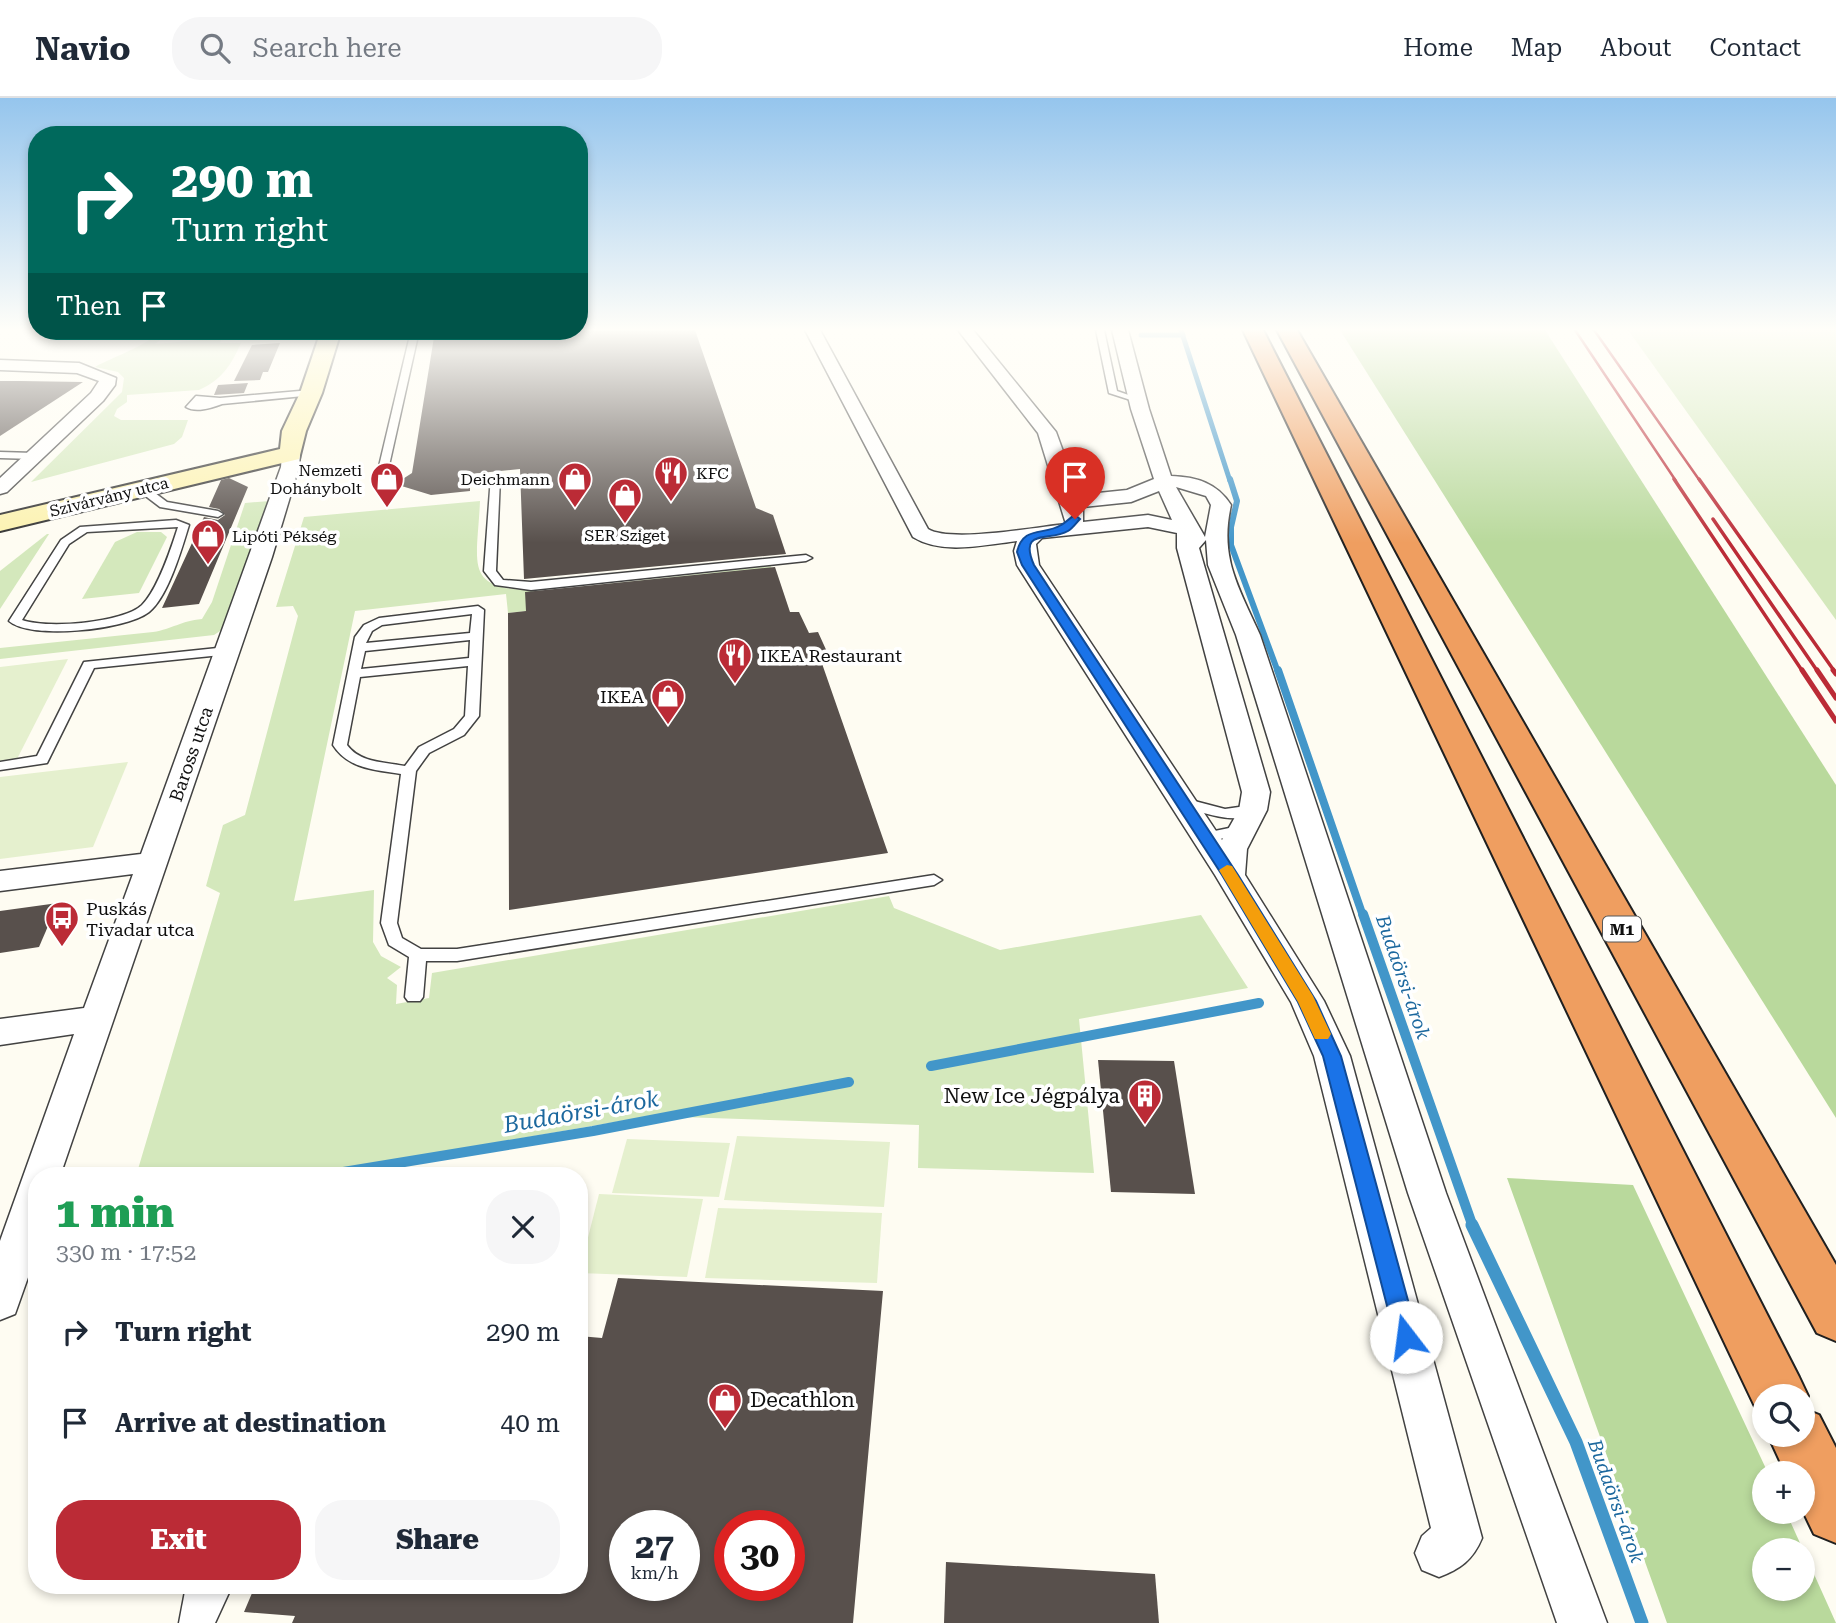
<!DOCTYPE html>
<html lang="en">
<head>
<meta charset="utf-8">
<style>
  body { margin:0; font-family:"Roboto Serif",serif; background:#f6f6f7; color:#1f2937; height:100vh; display:flex; flex-direction:column; font-size:26px; white-space:nowrap }
  * { box-sizing:border-box; margin:0 }
  p { font-size:23px; color:#747a83 }
  .icon { flex:none; width:38px; height:38px; fill:none; stroke:currentColor; stroke-width:2; stroke-linecap:round; stroke-linejoin:round }
  .map { position:relative; flex:1; overflow:hidden }
  .sheet { position:absolute; left:28px; top:1069px; width:560px; height:427px; display:flex; flex-direction:column; background:#fff; border-radius:28px; box-shadow:0 4px 10px #0003 }
  .sheet>* { flex:none }
  .banner { position:absolute; left:28px; top:28px; width:560px; height:214px; border-radius:28px; box-shadow:0 4px 10px #0003; background:#00695c; color:#fff; overflow:hidden }
  .fabs { position:absolute; left:1752px; top:1286px; display:grid; gap:14px }
  .fabs a { display:grid; place-items:center; width:63px; height:63px; border-radius:50%; background:#fff; box-shadow:0 4px 10px #0003; font-size:35px }
  .speed { position:absolute; left:609px; top:1412px; display:flex; gap:14px; font-size:35px; font-weight:700; text-align:center }
  .speed>* { display:grid; place-content:center; width:91px; height:91px; border-radius:50%; background:#fff; box-shadow:0 4px 10px #0003; line-height:1 }
  .speed small { font-size:18px; font-weight:400 }
  .speed .limit { border:10px solid #d22; background:#fff; color:#111 }
  .pin { position:absolute; display:grid; place-items:center; width:60px; height:60px; color:#fff; margin:-72px -30px; border-radius:50% 50% 50% 0; rotate:-45deg; box-shadow:0 0 7px #0007 }
  .pin .icon { rotate:45deg }
  .me { position:absolute; width:77px; margin:-38px; rotate:345deg; stroke-linejoin:round; filter:drop-shadow(0 0 5px #0008) }
  .turn { display:flex; align-items:center; gap:24px; height:147px; padding:0 28px; font-size:32px }
  .turn .icon { width:91px; height:91px; stroke-width:2.5 }
  .turn b { display:block; font-size:49px; line-height:60px }
  .then { display:flex; align-items:center; height:66px; padding:0 28px; background:#0003; gap:14px; font-size:26px }
  .round { display:grid; place-items:center; flex:none; width:74px; height:74px; border-radius:28px; background:#f6f6f7 }
  .head { display:flex; align-items:center; justify-content:space-between; height:119px; padding:0 28px }
  h1 { font-size:42px; font-weight:800; line-height:52px; color:#1e9e55 }
  .cta { display:flex; gap:14px; margin-top:auto; padding:14px 28px }
  .cta a { flex:1; height:80px; border-radius:28px; background:#bb2b36; color:#fff; font-size:28px; font-weight:800; line-height:80px; text-align:center }
  .cta a+a { background:#f6f6f7; color:#1f2937 }
  ul { padding:0; list-style:none }
  li { display:flex; align-items:center; gap:21px; height:91px; padding:0 28px }
  li div { flex:1 }
  li b { display:block; font-size:26px }
  li em { font-style:normal }
  header { display:flex; align-items:center; gap:42px; box-sizing:border-box; height:98px; padding:0 35px; background:#fff; border-bottom:2px solid #e0e1e3 }
  header strong { font-size:33px }
  nav { display:flex; gap:38px; margin-inline-start:auto; font-size:24px }
  .search { width:490px; height:63px; background:#f6f6f7; display:flex; align-items:center; gap:18px; box-sizing:border-box; padding:0 24px; border-radius:28px; color:#747a83; font-size:26px }
  .map>svg:first-child { display:block }
  .green { fill:#d4e8bc }
  .forest { fill:#b9d99c; fill-rule:evenodd }
  .pitch { fill:#e5f0ce }
  .lines { fill:none; stroke-linecap:round; stroke-linejoin:round }
  .stream-far4 { stroke:#4296c9; stroke-width:5 }
  .stream-far3 { stroke:#4296c9; stroke-width:6 }
  .stream-far2 { stroke:#4296c9; stroke-width:8 }
  .stream-far1 { stroke:#4296c9; stroke-width:10 }
  .stream { stroke:#4296c9; stroke-width:13 }
  .building { fill:#58504c; fill-rule:evenodd }
  .lane-casing { stroke:#424242; stroke-width:3 }
  .street-casing { stroke:#424242; stroke-width:3 }
  .secondary-casing { stroke:#313131; stroke-width:4 }
  .highway-casing { stroke:#202020; stroke-width:4 }
  .lane { fill:#fff; fill-rule:evenodd }
  .street { fill:#fff; fill-rule:evenodd }
  .secondary { fill:#fcf2b0; fill-rule:evenodd }
  .highway { fill:#ef9e60; fill-rule:evenodd }
  .rail-far2 { stroke:#bb2b36; stroke-width:2.5 }
  .rail-far1 { stroke:#bb2b36; stroke-width:3.5 }
  .rail { stroke:#bb2b36; stroke-width:5 }
  .route { fill:#1a73e8; stroke:#114b97; stroke-width:2 }
  .slow { fill:#f59e0b }
  .labels { text-anchor:middle; dominant-baseline:central; stroke-width:7; stroke-linejoin:round; paint-order:stroke }
  .far-poi-label { font-size:16px; fill:#0f0f0f; stroke:#fff; text-anchor:end }
  .far-street-label { font-size:16px; fill:#0f0f0f; stroke:#fff }
  .shield { fill:#fff; stroke:#575757; stroke-width:2 }
  .shield-label { font-size:16px; font-weight:bold; fill:#0f0f0f }
  .poi-label { font-size:18px; fill:#0f0f0f; stroke:#fff; text-anchor:start }
  .street-label { font-size:18px; fill:#0f0f0f; stroke:#fff }
  .water-label { font-size:19px; font-style:italic; fill:#1c689e; stroke:#fff }
  .near-poi-label { font-size:21px; fill:#0f0f0f; stroke:#fff; text-anchor:end }
  .near-water-label { font-size:23px; font-style:italic; fill:#1c689e; stroke:#fff }
</style>
</head>
<body>
<header>
<strong>Navio</strong>
<div class="search"><svg class="icon" aria-label="search" viewBox="0 0 24 24"><circle cx="10" cy="10" r="6"/><path d="M15 15l6 6"/></svg>Search here</div>
<nav><a>Home</a><a>Map</a><a>About</a><a>Contact</a></nav>
</header>
<div class="map">
<svg width="1836" height="1525" viewBox="0 0 1836 1525">
  <rect width="100%" height="100%" fill="#fefcf2"/>
  <g class="green">
    <polygon points="1628,232 1836,232 1836,522"/>
    <path d="M158,233H172L155,246L222,240L220,245H241C231,267 222,282 199,292L127,297V304L117,311L114,318L121,322H188L182,339L174,346L31,384L122,294L124,280L118,274L95,269C112,259 150,247 158,233Z"/>
    <path d="M270,403L223,531L214,537L0,561V550L153,534C173,531 180,523 202,521L212,504L245,405Z"/>
    <path d="M480,403C477,471 462,492 543,493L771,468L775,486L508,515L506,496L355,513L294,803L374,792L373,844L381,858L401,869L387,880L397,887L396,906L429,900L432,875L889,798L894,810L1000,852L1201,817L1248,890L1079,921L1094,1075L918,1070L919,1027L650,1018L301,1078H136L220,795L206,788L223,727L245,717L298,518L293,508L276,509L304,419Z"/>
    <polygon points="137,434 161,434 167,439 139,495 82,501 115,444"/>
    <polygon points="47,436 49,436 0,511 0,473"/>
  </g>
  <g class="forest">
    <polygon points="1340,232 1545,232 1836,687 1836,1020"/>
    <path d="M1507,1080L1633,1087L1768,1375L1764,1376V1414H1786L1836,1525H1667ZM1764,1452H1802V1491H1764Z"/>
  </g>
  <g class="pitch">
    <polygon points="68,561 17,661 0,663 0,569"/>
    <polygon points="128,664 93,749 0,761 0,679"/>
    <polygon points="737,1038 890,1044 884,1109 724,1102"/>
    <polygon points="627,1041 730,1045 719,1099 612,1095"/>
    <polygon points="599,1096 703,1101 687,1179 579,1175"/>
    <polygon points="718,1110 882,1115 877,1185 705,1180"/>
  </g>
  <g class="lines">
    <g class="stream-far4">
      <polyline points="1181,232 1230,383"/>
      <polyline points="1141,237 1183,237"/>
    </g>
    <polyline class="stream-far3" points="1230,381 1237,403 1231,429 1231,447 1278,574"/>
    <polyline class="stream-far2" points="1278,572 1363,818"/>
    <g class="stream-far1">
      <polyline points="1363,816 1473,1129"/>
      <polyline points="931,968 1259,905"/>
      <polyline points="319,1078 593,1033 849,984"/>
    </g>
    <polyline class="stream" points="1472,1127 1576,1344 1642,1525"/>
  </g>
  <g class="building">
    <polygon points="695,232 756,410 773,417 786,456 524,481 520,371 470,376 470,393 431,397 395,386 412,375 435,233"/>
    <polygon points="280,245 268,274 263,274 260,282 234,283 252,247"/>
    <polygon points="0,283 21,283 83,284 0,338"/>
    <polygon points="248,285 244,295 214,297 218,287"/>
    <polygon points="229,380 248,389 199,506 162,510 204,419 218,422 225,417 219,411 209,409 221,382"/>
    <polygon points="775,469 790,514 799,514 809,535 818,534 828,556 819,557 888,755 509,812 508,515 526,513 525,494"/>
    <polygon points="58,805 39,849 0,855 0,813"/>
    <polygon points="1098,962 1174,963 1195,1096 1111,1094"/>
    <path d="M618,1180L883,1193L853,1525H292L295,1518L244,1514L255,1488H579V1238L602,1240ZM625,1428H684V1488H625ZM730,1428H789V1488H730Z"/>
    <polygon points="946,1464 1155,1476 1159,1525 944,1525"/>
  </g>
  <g class="lines">
    <g class="lane-casing">
      <g id="lane">
        <polygon points="1096,232 1104,232 1117,293 1140,301 1140,305 1109,295"/>
        <polygon points="411,233 419,233 386,381 381,384 376,381"/>
        <path d="M311,292L314,293V297L222,306C211,310 196,315 186,309L196,298L220,300Z"/>
        <polygon points="0,354 34,355 39,358 34,361 0,360"/>
        <polygon points="491,378 500,380 496,473 503,482 531,484 806,457 812,460 806,463 531,492 495,487 484,473"/>
        <polygon points="139,389 147,389 167,404 218,413 223,416 218,419 160,409 139,393"/>
        <path d="M176,422L189,427C182,450 168,499 149,514C126,532 30,542 9,523L61,442L80,429ZM178,429C171,451 158,491 142,507C123,525 46,531 22,522L69,446L87,434Z"/>
        <path d="M478,508L484,512L479,618L464,637L429,655L416,673L397,825L402,840L421,851H457L934,777L942,782L934,787L457,863H426L423,899L420,903H408L405,899L409,859L389,847L381,825L401,676C376,672 348,671 333,647L355,539L364,527L379,520ZM472,516L470,535L366,545L372,533L382,527ZM470,542L469,560L361,571L365,553ZM468,568L465,618L454,631L419,649L405,668C385,664 360,665 347,647L360,579Z"/>
        <polygon points="227,549 231,550 231,556 94,570 47,665 0,672 0,664 37,658 84,564"/>
        <path d="M1183,700L1225,711L1253,707L1261,712C1241,730 1200,714 1178,707L1176,704Z"/>
        <polygon points="1239,728 1244,730 1247,733 1244,736 1205,744 1197,739 1200,736"/>
        <polygon points="186,1488 232,1488 215,1525 179,1525"/>
      </g>
    </g>
    <g class="street-casing">
      <g id="street">
        <path d="M805,232H820L928,431C951,445 1037,429 1066,426L1038,335L958,232H973L1056,334L1079,397L1127,392L1154,381L1131,311L1112,232H1128L1149,311L1171,378C1197,379 1217,385 1231,407C1219,460 1239,490 1260,537L1446,1095L1607,1525H1557L1408,1095L1236,537L1208,467L1206,442L1199,450L1270,694L1267,712L1247,751L1245,777L1324,903L1350,958L1482,1440C1473,1462 1460,1471 1439,1479L1422,1472L1415,1455L1422,1438L1431,1430L1314,958L1291,904L1215,777L1017,467L1014,453L1017,443C984,447 942,457 913,439ZM1176,389L1206,398L1211,407L1205,439ZM1159,393L1172,422L1148,417L1083,424V409L1131,404ZM1148,429L1177,435V450L1242,694L1239,712L1222,742L1039,467L1036,446L1042,440Z"/>
        <polygon points="0,262 79,265 116,280 115,287 103,303 7,394 0,396 0,380 91,295 99,283 77,275 0,272"/>
        <polygon points="291,350 300,356 299,369 272,459 60,1078 37,1078 37,1154 15,1216 0,1222 0,1143 74,936 0,947 0,921 84,910 133,776 0,793 0,773 141,756 281,369 282,356"/>
      </g>
    </g>
    <g class="secondary-casing">
      <polygon id="secondary" points="321,233 341,233 322,295 306,333 299,361 0,433 0,417 280,351 282,333 300,295"/>
    </g>
    <g class="highway-casing">
      <g id="highway">
        <polygon points="1243,232 1263,232 1799,1279 1808,1298 1802,1310 1802,1298 1764,1298 1764,1319 1759,1317"/>
        <polygon points="1277,232 1297,232 1836,1167 1836,1243 1817,1235"/>
        <polygon points="1802,1310 1819,1317 1836,1350 1836,1445 1814,1436 1802,1411 1802,1376 1786,1376 1768,1337 1802,1337"/>
      </g>
    </g>
    <use href="#lane" class="lane"/>
    <use href="#street" class="street"/>
    <use href="#secondary" class="secondary"/>
    <use href="#highway" class="highway"/>
    <g class="rail-far2">
      <polyline points="1575,232 1676,383"/>
      <polyline points="1594,232 1700,383"/>
    </g>
    <g class="rail-far1">
      <polyline points="1674,381 1803,574"/>
      <polyline points="1699,381 1835,574"/>
      <polyline points="1713,421 1818,574"/>
    </g>
    <g class="rail">
      <polyline points="1802,572 1836,623"/>
      <polyline points="1817,572 1836,600"/>
      <polyline points="1833,572 1836,576"/>
    </g>
  </g>
  <linearGradient id="sky" x2="0" y2="1"><stop stop-color="#95c5ed"/><stop offset="0.52" stop-color="#fffef9"/><stop offset="1" stop-color="#fffef9" stop-opacity="0"/></linearGradient>
  <rect width="1836" height="445" fill="url(#sky)"/>
  <path class="route" d="M1075,417L1080,421C1077,424 1073,430 1068,433C1049,444 1018,430 1034,467L1238,777L1316,903L1341,958L1418,1239L1414,1246L1406,1249L1398,1246L1395,1239L1323,958L1298,904L1222,777L1022,467L1017,454C1023,427 1044,438 1061,427C1067,424 1069,420 1075,417Z"/>
  <polygon class="slow" points="1227,767 1232,768 1313,898 1331,936 1328,941 1315,941 1298,904 1219,772"/>
  <defs>
    <g id="restaurant-pin" transform="scale(1.75)"><path d="M0 17L-7.5 6A9.5 9.5 0 1 1 7.5 6Z" fill="#bb2b36" stroke="#fff"/><path d="M-5-6h1v4h1v-4h1v4h1v-4h1v5L-1.5 .5V6h-2V.5L-5-1ZM5-6V6H3V1.5H1.5Q1.5-4 5-6Z" fill="#fff"/></g>
    <g id="shop-pin" transform="scale(1.75)"><path d="M0 17L-7.5 6A9.5 9.5 0 1 1 7.5 6Z" fill="#bb2b36" stroke="#fff"/><path d="M-5-2.5h2.3a2.7 3.5 0 0 1 5.4 0H5L5.5 6h-11ZM-1.5-2.5h3a1.5 2.3 0 0 0-3 0Z" fill="#fff"/></g>
    <g id="bus-pin" transform="scale(1.75)"><path d="M0 17L-7.5 6A9.5 9.5 0 1 1 7.5 6Z" fill="#bb2b36" stroke="#fff"/><path d="M-5-6H5V4H4V6H2V4H-2V6H-4V4H-5ZM-3.5-4V0h7V-4ZM-3.5 1.2v1.5H-2V1.2ZM2 1.2v1.5H3.5V1.2Z" fill="#fff"/></g>
    <g id="building-pin" transform="scale(1.75)"><path d="M0 17L-7.5 6A9.5 9.5 0 1 1 7.5 6Z" fill="#bb2b36" stroke="#fff"/><path d="M-4-6H4V6H1V3H-1V6H-4ZM-2.5-4.3h1.7v1.8h-1.7ZM.8-4.3h1.7v1.8H.8ZM-2.5-1h1.7V.8h-1.7ZM.8-1h1.7V.8H.8Z" fill="#fff"/></g>
  </defs>
  <g fill-rule="evenodd">
    <use href="#restaurant-pin" x="671" y="375"/>
    <use href="#shop-pin" x="387" y="381"/>
    <use href="#shop-pin" x="575" y="381"/>
    <use href="#shop-pin" x="625" y="397"/>
    <use href="#shop-pin" x="208" y="438"/>
    <use href="#restaurant-pin" x="735" y="557"/>
    <use href="#shop-pin" x="668" y="598"/>
    <use href="#bus-pin" x="62" y="820"/>
    <use href="#building-pin" x="1145" y="998"/>
    <use href="#shop-pin" x="725" y="1302"/>
  </g>
  <g class="labels">
    <g class="far-poi-label">
      <text x="362" y="372">Nemzeti<tspan x="362" dy="18">Dohánybolt</tspan></text>
      <text x="696" y="375" text-anchor="start">KFC</text>
      <text x="550" y="381">Deichmann</text>
      <text x="625" y="437" text-anchor="middle">SER Sziget</text>
      <text x="232" y="438" text-anchor="start">Lipóti Pékség</text>
    </g>
    <g class="far-street-label">
      <text transform="translate(109 399) rotate(-14)">Szivárvány utca</text>
    </g>
    <rect class="shield" x="1603" y="818.5" width="38" height="25" rx="5"/>
    <g class="shield-label">
      <text x="1622" y="831">M1</text>
    </g>
    <g class="poi-label">
      <text x="760" y="557">IKEA Restaurant</text>
      <text x="644" y="598" text-anchor="end">IKEA</text>
      <text x="86" y="810">Puskás<tspan x="86" dy="21">Tivadar utca</tspan></text>
    </g>
    <g class="street-label">
      <text transform="translate(191 656) rotate(-71)">Baross utca</text>
    </g>
    <g class="water-label">
      <text transform="translate(1403 879) rotate(71)">Budaörsi-árok</text>
      <text transform="translate(1616 1403) rotate(70)">Budaörsi-árok</text>
    </g>
    <g class="near-poi-label">
      <text x="1120" y="998">New Ice Jégpálya</text>
      <text x="750" y="1302" text-anchor="start">Decathlon</text>
    </g>
    <g class="near-water-label">
      <text transform="translate(581 1014) rotate(-10)">Budaörsi-árok</text>
    </g>
  </g>
</svg>
<div class="fabs">
<a><svg class="icon" aria-label="search" viewBox="0 0 24 24"><circle cx="10" cy="10" r="6"/><path d="M15 15l6 6"/></svg></a>
<a>+</a>
<a>−</a>
</div>
<div class="speed"><div>27<small>km/h</small></div><div class="limit">30</div></div>
<div class="pin" style="left:1075px;top:421px;background:#d93025"><svg class="icon" aria-label="arrive" viewBox="0 0 24 24"><path d="M6 21V4h12l-3 4 3 4H6"/></svg></div>
<svg class="me" style="left:1406px;top:1239px" viewBox="-20 -20 40 40"><circle r="19" fill="#fff"/><path d="M0-13L10 11 0 6-10 11z" fill="#1a73e8"/></svg>
<div class="banner">
<div class="turn"><svg class="icon" aria-label="right" viewBox="0 0 24 24"><path d="M7 20v-9h11M14 6l5 5-5 5"/></svg><div><b>290 m</b>Turn right</div></div>
<div class="then">Then<svg class="icon" aria-label="arrive" viewBox="0 0 24 24"><path d="M6 21V4h12l-3 4 3 4H6"/></svg></div>
</div>
<section class="sheet">
<div class="head"><div><h1>1 min</h1><p>330 m · 17:52</p></div><a class="round"><svg class="icon" aria-label="close" viewBox="0 0 24 24"><path d="M6 6l12 12M18 6L6 18"/></svg></a></div>
<ul>
<li><svg class="icon" aria-label="right" viewBox="0 0 24 24"><path d="M7 20v-9h11M14 6l5 5-5 5"/></svg><div><b>Turn right</b></div><em>290 m</em></li>
<li><svg class="icon" aria-label="arrive" viewBox="0 0 24 24"><path d="M6 21V4h12l-3 4 3 4H6"/></svg><div><b>Arrive at destination</b></div><em>40 m</em></li>
</ul>
<div class="cta"><a>Exit</a><a>Share</a></div>
</section>
</div>
</body>
</html>
